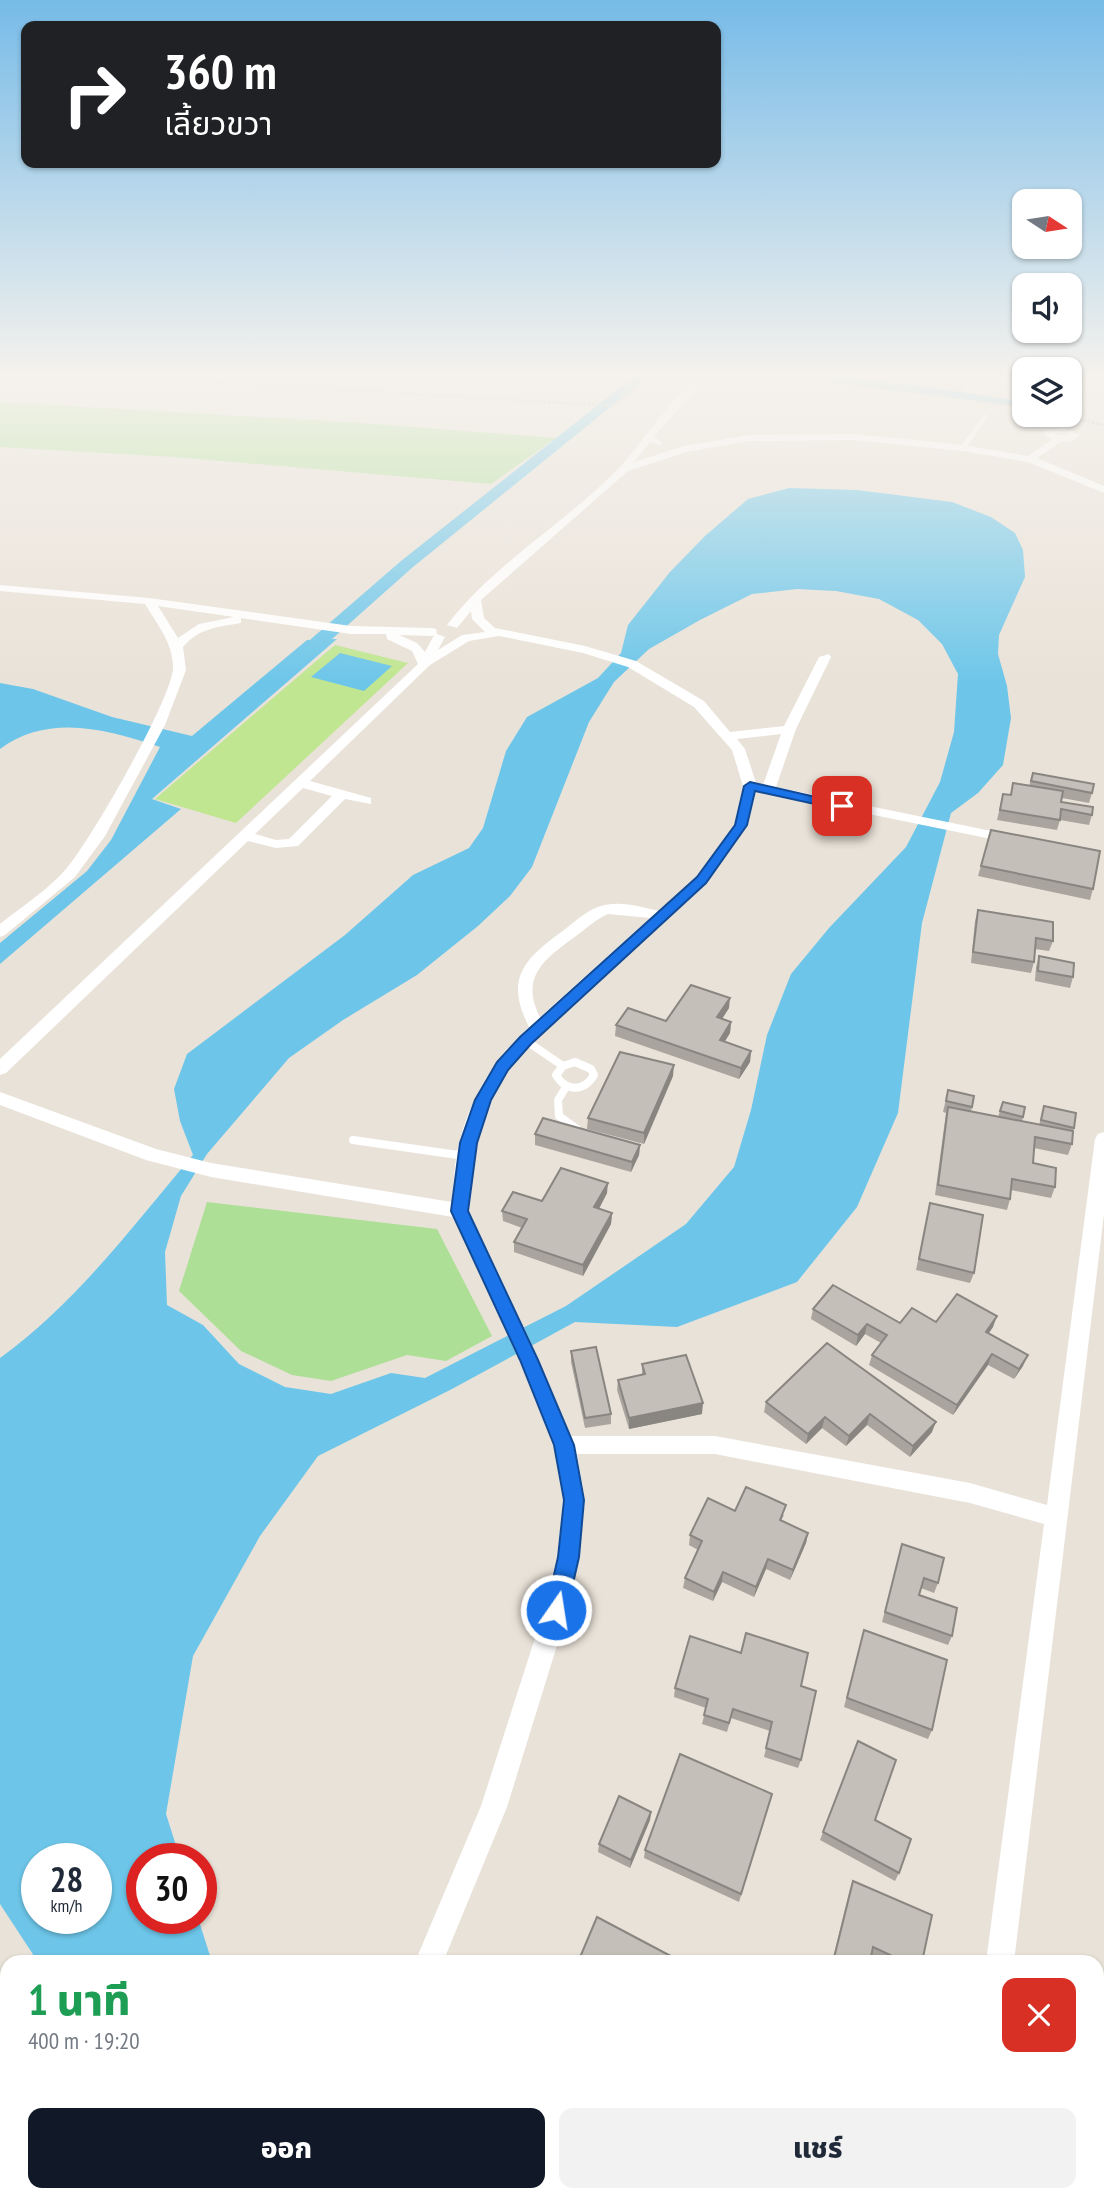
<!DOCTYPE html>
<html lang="th">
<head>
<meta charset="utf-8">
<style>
  body { margin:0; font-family:"PT Sans Narrow","Noto Sans Thai",sans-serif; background:#f2f2f3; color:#1f2937; height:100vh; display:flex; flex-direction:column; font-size:26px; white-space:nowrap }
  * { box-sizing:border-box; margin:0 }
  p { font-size:23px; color:#747a83 }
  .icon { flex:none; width:38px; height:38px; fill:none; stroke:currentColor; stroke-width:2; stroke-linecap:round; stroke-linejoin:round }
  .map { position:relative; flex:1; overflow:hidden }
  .panel { position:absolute; left:0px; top:1955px; width:1104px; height:247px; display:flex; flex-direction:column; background:#fff; border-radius:21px 21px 0 0; box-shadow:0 2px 5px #0004 }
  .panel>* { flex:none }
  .banner { position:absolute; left:21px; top:21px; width:700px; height:147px; border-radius:14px; box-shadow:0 2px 5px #0004; background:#202124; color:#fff; overflow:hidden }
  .needle { width:46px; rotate:102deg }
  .fabs { position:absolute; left:1012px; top:189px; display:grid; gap:14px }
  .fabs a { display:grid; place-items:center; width:70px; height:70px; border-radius:14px; background:#fff; box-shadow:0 2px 5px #0004; font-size:35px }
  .speed { position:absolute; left:21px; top:1843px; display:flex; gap:14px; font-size:35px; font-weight:700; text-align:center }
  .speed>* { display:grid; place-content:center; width:91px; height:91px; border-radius:50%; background:#fff; box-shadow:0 2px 5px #0004; line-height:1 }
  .speed small { font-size:18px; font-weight:400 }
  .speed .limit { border:10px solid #d22; background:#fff; color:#111 }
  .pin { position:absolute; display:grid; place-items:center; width:60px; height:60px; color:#fff; margin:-30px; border-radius:14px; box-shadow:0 4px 10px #0006 }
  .me { position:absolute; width:77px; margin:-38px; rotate:13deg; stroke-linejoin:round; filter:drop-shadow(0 0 5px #0008) }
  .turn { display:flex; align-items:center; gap:24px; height:147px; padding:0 28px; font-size:32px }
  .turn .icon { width:91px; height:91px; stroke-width:2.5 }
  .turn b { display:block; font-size:49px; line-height:60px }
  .round { display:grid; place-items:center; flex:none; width:74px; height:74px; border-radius:14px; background:#f2f2f3 }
  .headline { display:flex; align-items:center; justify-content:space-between; height:119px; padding:0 28px }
  h1 { font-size:42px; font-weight:800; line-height:52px; color:#1e9e55 }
  .button { display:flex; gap:14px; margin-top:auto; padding:14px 28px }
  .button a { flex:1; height:80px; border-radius:14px; background:#111827; color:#fff; font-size:28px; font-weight:800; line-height:80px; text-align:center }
  .button a+a { background:#f2f2f3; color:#1f2937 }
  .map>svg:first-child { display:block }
  .green { fill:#addf96 }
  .pitch { fill:#c0e691 }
  .water { fill:#6dc6e9; fill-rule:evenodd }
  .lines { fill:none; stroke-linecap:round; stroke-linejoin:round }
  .canal { fill:#6dc6e9; fill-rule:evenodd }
  .path { stroke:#c3c3c3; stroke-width:2.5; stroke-dasharray:2.5 2; stroke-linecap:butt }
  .lane-far1 { stroke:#fff; stroke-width:5 }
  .lane { stroke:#fff; stroke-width:8 }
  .street { fill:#fff; fill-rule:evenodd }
  .wall { fill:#a9a49e }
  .shaded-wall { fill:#898681 }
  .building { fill:#c4bfb8; stroke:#898681; stroke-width:2 }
  .route { fill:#1a73e8; stroke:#114b97; stroke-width:2 }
</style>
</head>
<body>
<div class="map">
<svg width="1104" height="2201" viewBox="0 0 1104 2201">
  <rect width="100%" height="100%" fill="#e9e2d8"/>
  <g class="green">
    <polygon points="0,402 360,423 556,438 491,484 174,457 0,447"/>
    <polygon points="207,1202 437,1229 492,1336 446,1361 407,1355 331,1381 292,1375 241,1351 179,1291"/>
  </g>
  <polygon class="pitch" points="335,645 408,663 236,823 155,799"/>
  <g class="water">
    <path d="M763,374C850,374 938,388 1024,402V407Z"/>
    <path d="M789,488L857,490L952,502L991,517L1015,533L1023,550L1025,577L999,635L998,654L1007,686L1011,718L1003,765L978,793L951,813L922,923L898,1113L857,1207L797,1282L677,1327L575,1322L452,1389L318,1456L260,1536L193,1656L166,1814L180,1858H142V1918H198L212,1962H38L0,1904V1358C76,1303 133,1226 193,1155L180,1121L174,1089L187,1054L345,935L413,875L469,848L483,828L506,751L527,717L598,678L621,653L628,625L670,572L705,536L748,499ZM797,589L836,591L879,599L918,620L942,644L958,674L954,732L940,782L906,847L829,928L791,974L767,1035L751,1110L734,1167L686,1224L566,1306L425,1378L391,1373L331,1394L285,1387L239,1364L203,1325L167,1305L165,1252L181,1196L207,1154L289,1058L343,1020L417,975L478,926L510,896L532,867L589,722L614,682L649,649L700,620L752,594ZM37,1858H96V1918H37Z"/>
    <path d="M337,639L152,799L181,809L0,964V943L87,871L111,840L160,747C107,729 48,713 0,749V683L33,689L112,717L192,736L307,640Z"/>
    <polygon points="340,653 392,666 364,691 311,677"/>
  </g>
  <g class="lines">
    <polygon class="canal" points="637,374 651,374 413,567 323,647 311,647 309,643 311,639 401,561"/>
    <g class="path">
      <polyline points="76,374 614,406 653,374"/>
      <polyline points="771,374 881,388"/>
      <polyline points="897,390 954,397"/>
      <polyline points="973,400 1024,408"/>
      <polyline points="1074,418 1104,425"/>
    </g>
    <polyline class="lane-far1" points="963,448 985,417"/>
    <g class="lane">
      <polyline points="525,1040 563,1066"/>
      <path d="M575,1062L591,1069L594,1075C584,1092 566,1092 556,1075L563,1066Z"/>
      <polyline points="566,1087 558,1100 559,1116 577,1129"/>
      <polyline points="353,1140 465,1156"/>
    </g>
    <g class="street">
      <polygon points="890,374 899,374 891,382 887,379"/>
      <polygon points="971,374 980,374 969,390 963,390"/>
      <path d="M698,380L702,383L701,385L654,436L662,443L660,445L650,442L634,462L684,446L749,435L854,434L963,445L1028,456L1051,440L1045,435V431L1064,427L1080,435L1072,441L1061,442L1037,458L1104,486V493L1028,462L963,451L854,440L749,441L686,452L628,471L481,600L484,618L495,628L585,646L636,661L704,701L730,732L784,726L819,657L829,654L831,657L796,729L776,787L1011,835L1018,839L1011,843L756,791L748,825L707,883L531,1044L509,1070L492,1100L477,1143L469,1211L539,1360L571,1436H715L970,1483L1047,1505L1095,1139L1098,1134L1104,1132V1214L1014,1962H986L1044,1524L970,1503L715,1454H577L585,1500L579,1557L568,1610L507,1807L443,1962H415L481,1806L544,1610L557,1557L563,1500L553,1445L519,1360L453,1217L211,1177L146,1160L0,1105V1092L156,1149L211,1163L452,1202C454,1183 454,1162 459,1143C470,1098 495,1057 529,1027C504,978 524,959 564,930C577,920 589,908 605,905C623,901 642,907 659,911L697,877L734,825L743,786L732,750L694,707L628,667L583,653L499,636L469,641L430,665L310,781L371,798V804L345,799L298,846L276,848L248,841L6,1073L0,1075V1059L418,664L412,651L387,639L386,634H351L241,618V623C218,627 199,628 183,647L186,670L165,725L105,836L75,877L5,935L0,937V924C21,907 48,890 66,869C89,843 174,696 173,667C173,643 157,624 145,604L0,591V585L149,598L351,626L432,628L436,629L437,634L445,637L438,650L462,635L485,632L472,619L471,611L457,628L447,625C494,563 566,523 620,467C640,446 673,393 698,380ZM1063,433L1068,435H1054ZM158,606L234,617L199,624L178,638ZM399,635L432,636L434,635L425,652L417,643ZM781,734L763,785L756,783L745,749L737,739ZM303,788L332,796L289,839L276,840L255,834ZM608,914L650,918L540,1017C519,976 546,958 576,936C587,928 596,919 608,914Z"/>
      <rect x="353" y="2194" width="30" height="7"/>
      <polygon points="955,2194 985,2194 984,2201 954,2201"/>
    </g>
  </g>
  <g class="wall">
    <polygon points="1033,773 1092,793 1089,803 1062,798 1061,802 1092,815 1089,825 1060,820 1057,830 997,820 1003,794 1010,795 1013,783 1029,786"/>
    <polygon points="991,830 1093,889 1090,900 978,876"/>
    <polygon points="978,910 1053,941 1049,951 1035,949 1034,962 1031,973 971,963 975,921"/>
    <polygon points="1039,956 1073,977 1070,988 1035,981 1036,967"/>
    <polygon points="729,1008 722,1019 731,1022 730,1033 724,1042 751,1051 750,1062 739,1079 615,1036 616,1025 666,1021"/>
    <polygon points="673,1076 644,1144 587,1129 588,1118"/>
    <polygon points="948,1090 972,1107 971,1112 998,1117 1003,1102 1023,1117 1022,1122 1039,1125 1044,1106 1074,1128 1073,1132 1072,1144 1068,1155 1034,1148 1033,1163 1055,1187 1051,1198 1011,1190 1010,1199 1007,1210 935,1195 946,1113 943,1112"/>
    <polygon points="535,1134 640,1145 639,1155 631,1172 535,1145"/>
    <polygon points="607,1193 599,1209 612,1213 611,1224 583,1276 514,1252 514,1242 522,1228 503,1221 502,1211 542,1201"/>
    <polygon points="930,1203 974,1273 970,1283 916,1270"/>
    <polygon points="813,1309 900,1323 936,1322 993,1327 988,1334 1023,1366 1014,1379 988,1365 953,1415 869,1365 872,1355 881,1343 865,1334 856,1346 811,1319"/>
    <polygon points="827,1343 932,1432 910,1457 867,1425 846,1446 822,1428 806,1444 764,1412 766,1402"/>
    <polygon points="571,1351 611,1414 611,1424 585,1428 571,1362"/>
    <polygon points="642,1364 702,1414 629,1429 617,1390 618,1380 642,1375"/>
    <polygon points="735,1511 784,1515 781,1521 808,1533 806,1543 790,1580 766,1569 754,1597 722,1582 713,1601 683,1588 685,1578 698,1550 689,1545 690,1535"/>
    <polygon points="902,1544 938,1583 934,1593 921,1588 919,1595 952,1636 948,1645 882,1622"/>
    <polygon points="864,1630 932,1730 928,1739 844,1707"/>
    <polygon points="801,1686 801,1760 798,1768 764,1757 770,1731 731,1718 727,1732 702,1724 706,1708 674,1697 675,1688"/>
    <polygon points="858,1741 875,1820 899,1873 895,1881 820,1840"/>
    <polygon points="772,1794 739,1902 644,1858 645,1850"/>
    <polygon points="651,1812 650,1820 630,1868 598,1852 599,1844"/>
    <polygon points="853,1881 922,1962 886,1962 871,1955 870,1962 832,1962 850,1889"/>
  </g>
  <g class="shaded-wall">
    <polygon points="730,998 729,1008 716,1028 717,1017"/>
    <polygon points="731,1022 730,1033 719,1051 720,1040"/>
    <polygon points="751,1051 750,1062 739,1079 741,1068"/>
    <polygon points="674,1065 673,1076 644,1144 644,1133"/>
    <polygon points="640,1145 639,1155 631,1172 632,1162"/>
    <polygon points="608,1183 607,1193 594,1218 594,1207"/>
    <polygon points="612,1213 611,1224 583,1276 583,1265"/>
    <polygon points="997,1316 993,1327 982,1343 986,1332"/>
    <polygon points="867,1324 865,1334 856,1346 858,1335"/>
    <polygon points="992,1354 988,1365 953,1415 957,1405"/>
    <polygon points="1028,1355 1023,1366 1014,1379 1019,1369"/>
    <polygon points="703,1403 702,1414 629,1429 629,1418"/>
    <polygon points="870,1414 867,1425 846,1446 849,1436"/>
    <polygon points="825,1417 822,1428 806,1444 808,1434"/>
    <polygon points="936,1422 932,1432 910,1457 913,1446"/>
    <polygon points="808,1533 806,1543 790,1580 793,1570"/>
    <polygon points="768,1559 766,1569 754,1597 756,1587"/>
    <polygon points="723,1572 722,1582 713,1601 714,1592"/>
    <polygon points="651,1812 650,1820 630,1868 631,1860"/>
  </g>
  <g class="building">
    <polygon points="1033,773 1094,784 1092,793 1031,781"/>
    <polygon points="1013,783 1063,791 1061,802 1093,807 1092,815 1061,809 1060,820 1000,810 1003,794 1011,795"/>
    <polygon points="991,830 1100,851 1093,889 981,866"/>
    <polygon points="978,910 1053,922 1053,941 1036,938 1034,962 973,952"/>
    <polygon points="1039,956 1074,963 1073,977 1038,971"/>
    <polygon points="691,985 730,998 717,1017 731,1022 720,1040 751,1051 741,1068 616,1025 628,1008 666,1021"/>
    <polygon points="620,1052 674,1065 644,1133 588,1118"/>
    <polygon points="948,1090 974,1096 972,1107 946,1101"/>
    <polygon points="1003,1102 1025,1107 1023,1117 1000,1111"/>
    <polygon points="1044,1106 1076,1113 1074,1128 1041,1120"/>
    <polygon points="948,1107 1073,1131 1072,1144 1035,1137 1033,1163 1056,1168 1055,1187 1012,1179 1010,1199 938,1185"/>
    <polygon points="543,1118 640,1145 632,1162 535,1134"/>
    <polygon points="561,1168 608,1183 594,1207 612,1213 583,1265 514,1242 527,1219 502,1211 513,1192 542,1201"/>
    <polygon points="930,1203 983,1215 974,1273 919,1259"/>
    <polygon points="833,1285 900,1323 912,1308 936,1322 957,1294 997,1316 986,1332 1028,1355 1019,1369 992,1354 957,1405 872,1355 887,1335 867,1324 858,1335 813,1309"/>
    <polygon points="827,1343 936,1422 913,1446 870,1414 849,1436 825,1417 808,1434 766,1402"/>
    <polygon points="596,1347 611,1414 585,1418 571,1351"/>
    <polygon points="686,1355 703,1403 629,1418 618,1380 645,1374 642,1364"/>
    <polygon points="746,1487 786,1505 780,1520 808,1533 793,1570 768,1559 756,1587 723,1572 714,1592 685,1578 702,1541 690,1535 708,1498 735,1511"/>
    <polygon points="902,1544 944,1558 938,1583 924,1578 919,1595 957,1608 952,1636 885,1612"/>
    <polygon points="864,1630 947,1660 932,1730 847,1698"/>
    <polygon points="746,1633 808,1653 801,1686 816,1691 801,1760 766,1748 772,1722 733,1709 729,1723 704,1715 708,1699 675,1688 690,1636 741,1653"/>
    <polygon points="858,1741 896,1760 875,1820 911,1839 899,1873 823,1832"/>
    <polygon points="680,1754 772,1794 741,1894 645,1850"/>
    <polygon points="619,1796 651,1812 631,1860 599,1844"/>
    <polygon points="853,1881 932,1915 922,1962 905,1962 873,1947 870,1962 833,1962"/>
    <polygon points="597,1917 682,1962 578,1962"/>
    <polygon points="576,2194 653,2194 655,2195 653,2201 574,2201"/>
    <polygon points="738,2195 752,2201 736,2201"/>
  </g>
  <linearGradient id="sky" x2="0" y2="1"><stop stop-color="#77bbe8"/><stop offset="0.55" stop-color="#f5f2ed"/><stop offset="1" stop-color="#f5f2ed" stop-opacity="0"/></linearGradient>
  <rect width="1104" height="682" fill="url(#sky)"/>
  <polygon class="route" points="750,782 842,803 848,806 842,810 755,791 747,825 706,883 531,1044 508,1070 491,1100 477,1143 468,1211 538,1360 574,1445 584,1500 579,1557 567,1610 564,1618 556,1621 549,1618 546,1610 558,1557 564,1500 554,1445 520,1360 451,1211 460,1143 475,1100 497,1062 520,1037 697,877 735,825 744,786"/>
</svg>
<div class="fabs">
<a><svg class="needle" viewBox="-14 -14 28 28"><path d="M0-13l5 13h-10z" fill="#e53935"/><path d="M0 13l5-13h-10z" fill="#747a83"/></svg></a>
<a><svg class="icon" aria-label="sound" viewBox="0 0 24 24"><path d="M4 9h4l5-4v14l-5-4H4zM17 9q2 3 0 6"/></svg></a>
<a><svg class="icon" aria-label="layers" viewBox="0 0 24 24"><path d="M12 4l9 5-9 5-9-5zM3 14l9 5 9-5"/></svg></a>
</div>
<div class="speed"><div>28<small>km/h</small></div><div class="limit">30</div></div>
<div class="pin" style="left:842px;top:806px;background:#d93025"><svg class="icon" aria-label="arrive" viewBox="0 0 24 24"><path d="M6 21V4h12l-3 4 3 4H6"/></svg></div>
<svg class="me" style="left:556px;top:1610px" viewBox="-20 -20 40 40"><circle r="17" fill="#1a73e8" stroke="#fff" stroke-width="3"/><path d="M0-11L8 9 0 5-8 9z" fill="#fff"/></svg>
<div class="banner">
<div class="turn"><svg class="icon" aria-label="right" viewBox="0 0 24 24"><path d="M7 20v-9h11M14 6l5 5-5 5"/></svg><div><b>360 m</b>เลี้ยวขวา</div></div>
</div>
<section class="panel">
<div class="headline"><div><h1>1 นาที</h1><p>400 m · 19:20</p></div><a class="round" style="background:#d93025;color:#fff"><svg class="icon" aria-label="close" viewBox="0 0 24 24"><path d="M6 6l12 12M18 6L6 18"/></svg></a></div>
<div class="button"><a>ออก</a><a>แชร์</a></div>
</section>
</div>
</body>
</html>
